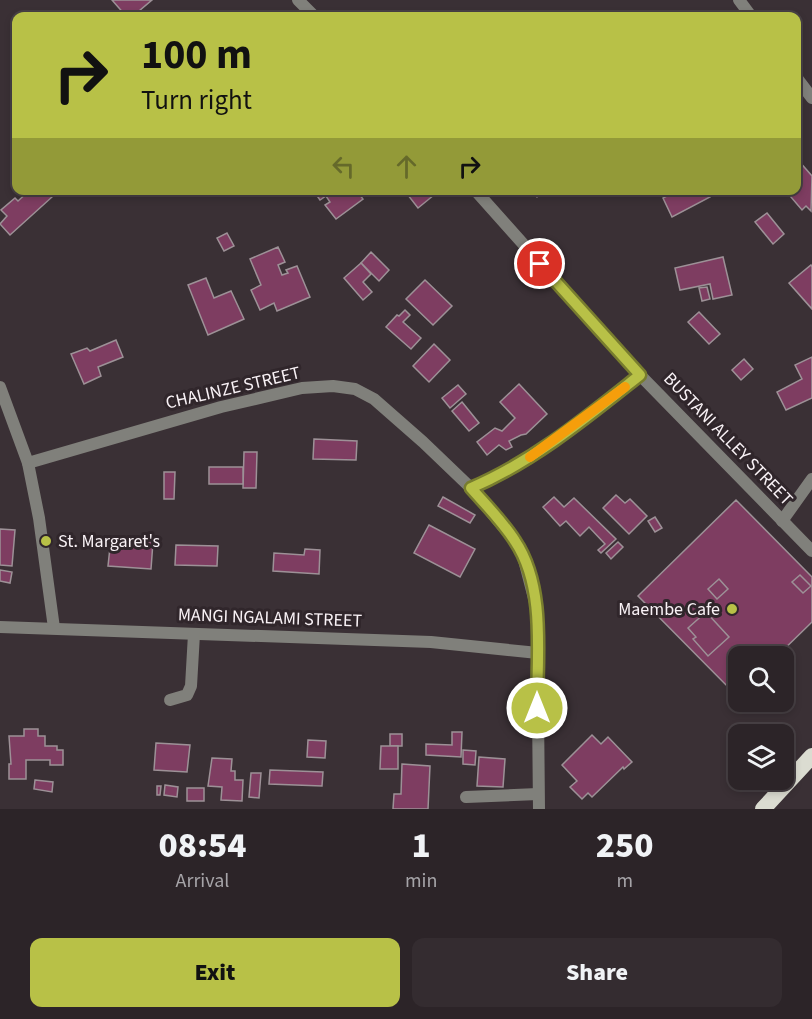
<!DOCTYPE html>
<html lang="en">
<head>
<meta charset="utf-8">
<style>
  body { margin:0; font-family:"Source Sans 3",sans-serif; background:#342c30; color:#f1f3f6; height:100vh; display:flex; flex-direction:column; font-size:22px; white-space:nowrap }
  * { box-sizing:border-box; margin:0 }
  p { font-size:20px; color:#a6a4a8 }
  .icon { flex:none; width:33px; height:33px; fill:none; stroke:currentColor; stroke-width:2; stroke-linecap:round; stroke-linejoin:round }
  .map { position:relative; height:809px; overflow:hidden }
  .side { display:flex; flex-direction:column; background:#2c2428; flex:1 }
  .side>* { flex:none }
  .banner { position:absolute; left:12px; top:12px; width:789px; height:183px; border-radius:12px; box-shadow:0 3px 9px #0003,0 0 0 2px #484145; background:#b8c147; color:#111; overflow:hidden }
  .tools { position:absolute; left:728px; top:646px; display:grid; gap:12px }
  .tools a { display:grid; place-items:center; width:66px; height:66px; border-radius:12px; background:#2c2428; box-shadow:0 3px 9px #0003,0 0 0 2px #484145; font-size:30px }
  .pin { position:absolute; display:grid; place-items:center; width:51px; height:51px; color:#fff; margin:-26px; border:3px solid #fff; border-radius:50%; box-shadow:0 2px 6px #0007 }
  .me { position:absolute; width:66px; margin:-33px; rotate:0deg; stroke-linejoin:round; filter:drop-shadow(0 0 4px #0008) }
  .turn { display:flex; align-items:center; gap:21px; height:126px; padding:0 30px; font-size:27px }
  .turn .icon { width:78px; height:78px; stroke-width:2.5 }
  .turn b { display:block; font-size:42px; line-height:51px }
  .lanes { display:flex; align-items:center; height:57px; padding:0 30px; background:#0003; justify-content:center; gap:30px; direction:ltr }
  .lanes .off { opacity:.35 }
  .eta { display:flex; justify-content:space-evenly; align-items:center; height:102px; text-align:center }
  .eta b { font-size:36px; font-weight:800; line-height:42px }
  .cta { display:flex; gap:12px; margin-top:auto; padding:12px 30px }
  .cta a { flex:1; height:69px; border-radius:12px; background:#b8c147; color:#111; font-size:24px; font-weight:800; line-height:69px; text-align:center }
  .cta a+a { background:#342c30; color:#f1f3f6 }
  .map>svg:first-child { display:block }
  .building { fill:#7e3d61; stroke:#9d9197; stroke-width:1.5 }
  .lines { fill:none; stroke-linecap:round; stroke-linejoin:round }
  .minor { stroke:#80807b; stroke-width:12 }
  .trunk { stroke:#dbdcd1; stroke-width:16 }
  .route-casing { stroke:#787d2e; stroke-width:15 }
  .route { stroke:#b8c147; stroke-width:10 }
  .slow { stroke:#f59e0b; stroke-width:10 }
  .poi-dot { fill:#b8c147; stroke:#30262b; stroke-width:2 }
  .labels { text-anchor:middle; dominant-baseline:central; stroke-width:6; stroke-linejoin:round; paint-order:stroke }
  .street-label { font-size:18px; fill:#f9f2f6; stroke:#30262b }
  .poi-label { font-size:18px; fill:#f9f2f6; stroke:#30262b; text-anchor:start }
</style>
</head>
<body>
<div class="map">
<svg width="812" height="809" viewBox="0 0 812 809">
  <rect width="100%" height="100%" fill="#3a3035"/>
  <g class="building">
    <polygon points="112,0 152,0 133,16 126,16"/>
    <polygon points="798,160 812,176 811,211 806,206 802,210 785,190 796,190 796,161"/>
    <polygon points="30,190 47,190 52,197 10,235 0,224 7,216 1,210 15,198 18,201"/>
    <polygon points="313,190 356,190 363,199 336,219 325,205 330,202 326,196 320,200"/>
    <polygon points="404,190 430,190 434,195 418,208"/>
    <polygon points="531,190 544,190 537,197"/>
    <polygon points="678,190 706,190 710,197 672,217 663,198"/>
    <polygon points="767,213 784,234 773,244 755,222"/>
    <polygon points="227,233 234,246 224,251 217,238"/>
    <polygon points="278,247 285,262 278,265 282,275 288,273 286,270 297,266 310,297 277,311 274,303 260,310 251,290 261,285 250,259"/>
    <polygon points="371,252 389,270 379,281 361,263"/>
    <polygon points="723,257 732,295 713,299 710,284 680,290 675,268"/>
    <polygon points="361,263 371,274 363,282 372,292 363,300 344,278"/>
    <polygon points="811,265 812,267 812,309 789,283"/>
    <polygon points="206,278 214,298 231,291 244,319 208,335 188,285"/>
    <polygon points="425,280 452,306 433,325 406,299"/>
    <polygon points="707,287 710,299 702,301 699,288"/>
    <polygon points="405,310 410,315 403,322 421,338 411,349 386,327 397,315 399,316"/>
    <polygon points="699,312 720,334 709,344 688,322"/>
    <polygon points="116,340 123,357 98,367 101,376 84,384 71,354 87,348 90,351"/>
    <polygon points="434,344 450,360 429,382 413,366"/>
    <polygon points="812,357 812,398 786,410 777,392 802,379 795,365"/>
    <polygon points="744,359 753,369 741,380 732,370"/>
    <polygon points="519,384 547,414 526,434 521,435 509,441 512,447 506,450 499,445 487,455 477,442 495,428 502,431 515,418 500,402"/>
    <polygon points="458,385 466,394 450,408 442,398"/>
    <polygon points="462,402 479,423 469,431 452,411"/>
    <polygon points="314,439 357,441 356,460 313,459"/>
    <polygon points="244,452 257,452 256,488 243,488"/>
    <rect x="209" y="467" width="34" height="17"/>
    <polygon points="164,472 175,472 174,499 164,499"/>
    <polygon points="616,495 625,503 630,499 647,516 629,534 603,508"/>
    <polygon points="443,497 475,515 470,523 438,506"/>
    <polygon points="554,497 564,507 574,498 616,539 601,553 598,550 605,544 589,527 580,536 566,521 560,526 543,507"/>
    <polygon points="736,500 812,577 812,622 776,657 738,657 737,696 638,596"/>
    <polygon points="655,517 662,528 655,532 648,521"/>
    <polygon points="429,525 475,549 460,577 414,553"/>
    <polygon points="0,529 15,530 12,566 0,565"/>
    <polygon points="111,538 153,542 151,569 108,566"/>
    <polygon points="618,542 623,547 611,559 606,553"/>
    <polygon points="176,545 218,546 217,566 175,565"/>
    <polygon points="305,549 320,550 319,574 273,571 274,553 304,555"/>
    <polygon points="0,570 12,572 10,583 0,581"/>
    <polygon points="800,575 811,586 803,593 792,582"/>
    <polygon points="719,579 728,589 717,599 708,589"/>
    <polygon points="706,612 729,637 708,656 693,639 696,637 688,628"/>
    <polygon points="24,729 38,729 38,736 45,736 45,746 57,746 57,750 63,750 63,765 50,765 50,760 26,760 26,779 9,779 9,764 11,764 9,736 24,736"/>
    <polygon points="452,732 462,732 461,757 426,755 426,744 452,745"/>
    <rect x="390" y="734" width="12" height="12"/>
    <polygon points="592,735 601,744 608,737 632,762 624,769 623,767 592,797 588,793 582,799 570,787 577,781 562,765"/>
    <polygon points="308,740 326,741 325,758 307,757"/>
    <polygon points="156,743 190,745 187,772 154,770"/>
    <polygon points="381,746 398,746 398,769 380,769"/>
    <polygon points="463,750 476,751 475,765 463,764"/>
    <polygon points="479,757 505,759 503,787 477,786"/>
    <polygon points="212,758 232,759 231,771 235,771 235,780 243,780 242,801 221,800 222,787 208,786"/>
    <polygon points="402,764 430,766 428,809 393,809 394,794 401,794"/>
    <polygon points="270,770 323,772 322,786 269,784"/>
    <polygon points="251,773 261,773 259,798 249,797"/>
    <polygon points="35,780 53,782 52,792 34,789"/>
    <polygon points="165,785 178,787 177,797 164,795"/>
    <polygon points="157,786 161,786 160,795 157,795"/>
    <rect x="187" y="788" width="17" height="13"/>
  </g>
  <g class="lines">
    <g class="minor">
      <polyline points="298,0 314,16"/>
      <polyline points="739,0 751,16"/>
      <polyline points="796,77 812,98"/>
      <polyline points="475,190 640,375 812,551"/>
      <polyline points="0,387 28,463 39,518 54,628"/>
      <polyline points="28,463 221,407 302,388 333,386 355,389 374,399 423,442 471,488 515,541 523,556 537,610 539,809"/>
      <path d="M471,488C535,460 586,417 640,375"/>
      <polyline points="782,521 812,479"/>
      <polyline points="0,627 431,642 538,653"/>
      <polyline points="170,700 187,695 191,686 194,634"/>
      <polyline points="466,797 538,794"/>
    </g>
    <polyline class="trunk" points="763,809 812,756"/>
  </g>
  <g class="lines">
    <g class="route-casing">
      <path id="route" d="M537,708C537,656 546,587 515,541C503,522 486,505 471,488C534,461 587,417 640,375L540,264"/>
    </g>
    <use href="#route" class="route"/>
    <polyline class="slow" points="530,457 625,387"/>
  </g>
  <g class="poi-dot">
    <circle cx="46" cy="541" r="6"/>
    <circle cx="732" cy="609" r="6"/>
  </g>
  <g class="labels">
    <g class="street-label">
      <text transform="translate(233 388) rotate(-13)">CHALINZE STREET</text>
      <text transform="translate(728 439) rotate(46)">BUSTANI ALLEY STREET</text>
      <text transform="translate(270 618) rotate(2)">MANGI NGALAMI STREET</text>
    </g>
    <g class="poi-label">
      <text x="58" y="541">St. Margaret's</text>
      <text x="720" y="609" text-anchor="end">Maembe Cafe</text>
    </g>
  </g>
</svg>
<div class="tools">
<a><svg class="icon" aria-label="search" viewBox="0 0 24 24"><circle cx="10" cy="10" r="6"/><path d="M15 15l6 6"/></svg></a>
<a><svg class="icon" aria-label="layers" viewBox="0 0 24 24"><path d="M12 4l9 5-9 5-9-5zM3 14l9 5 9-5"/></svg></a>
</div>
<div class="pin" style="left:540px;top:264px;background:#d93025"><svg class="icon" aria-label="arrive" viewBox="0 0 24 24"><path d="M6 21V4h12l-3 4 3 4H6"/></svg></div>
<svg class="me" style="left:537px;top:708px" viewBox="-20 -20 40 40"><circle r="17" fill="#b8c147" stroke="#fff" stroke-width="3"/><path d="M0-11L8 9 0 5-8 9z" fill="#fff"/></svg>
<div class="banner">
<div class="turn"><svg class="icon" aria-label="right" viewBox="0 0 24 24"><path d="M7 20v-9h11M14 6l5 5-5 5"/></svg><div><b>100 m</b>Turn right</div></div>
<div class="lanes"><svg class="icon off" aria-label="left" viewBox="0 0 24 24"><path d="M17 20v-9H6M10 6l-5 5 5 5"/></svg><svg class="icon off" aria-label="ahead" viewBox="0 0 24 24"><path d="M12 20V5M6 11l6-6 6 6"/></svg><svg class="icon" aria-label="right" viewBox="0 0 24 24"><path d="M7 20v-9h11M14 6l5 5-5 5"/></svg></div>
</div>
</div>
<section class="side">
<div class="eta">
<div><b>08:54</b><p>Arrival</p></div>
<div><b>1</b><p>min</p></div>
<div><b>250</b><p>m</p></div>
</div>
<div class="cta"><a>Exit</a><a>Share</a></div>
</section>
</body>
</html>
